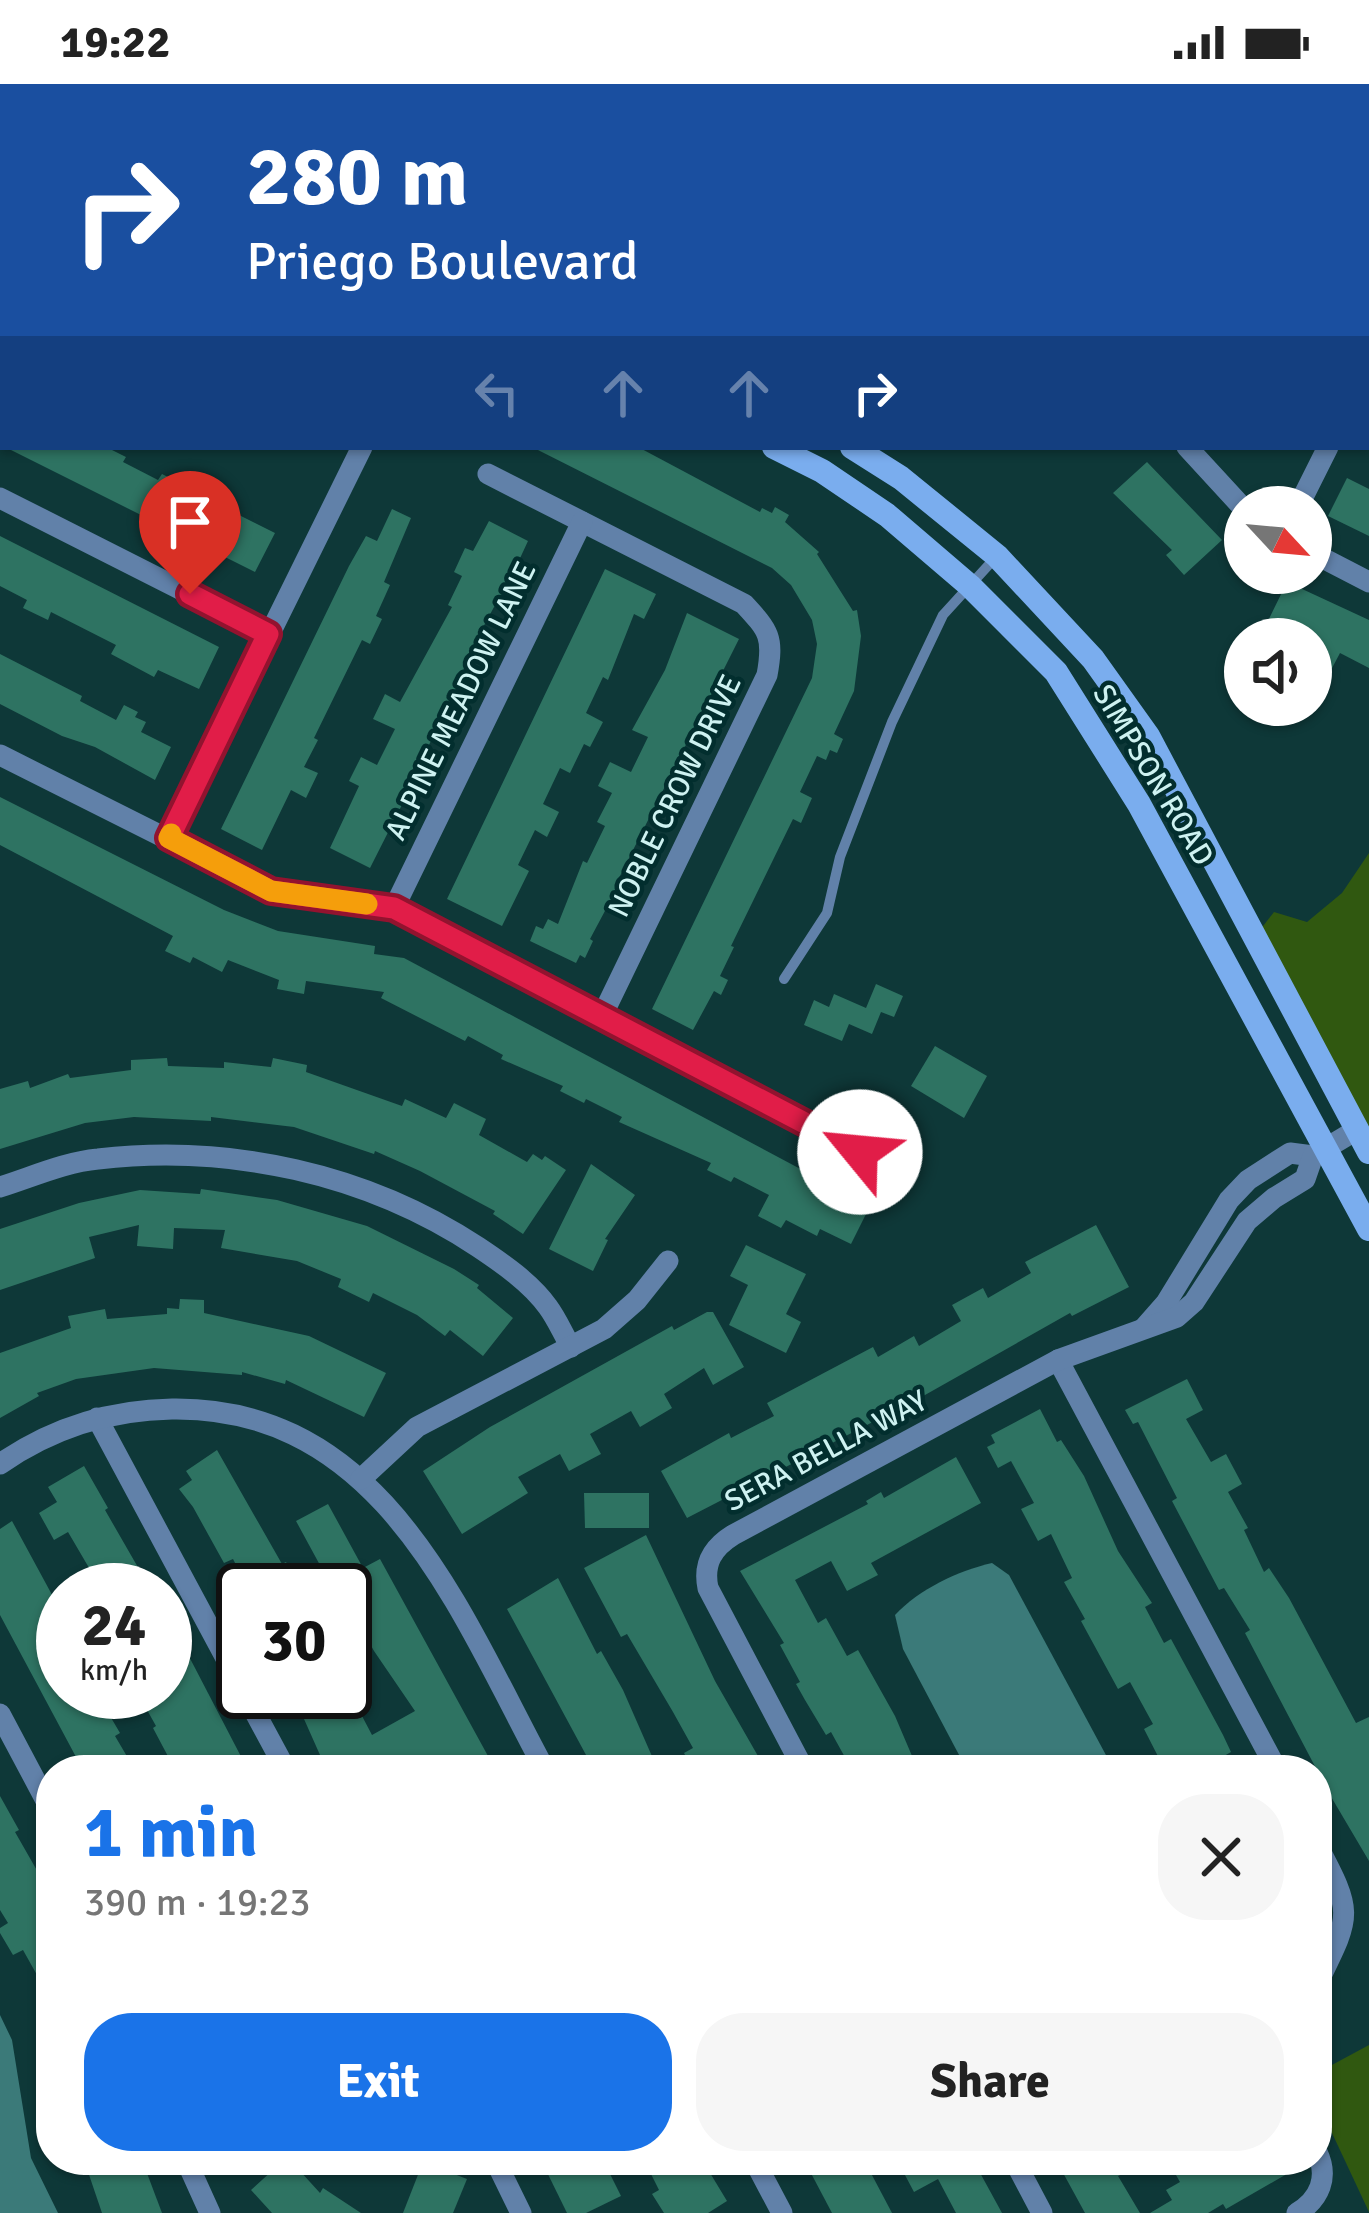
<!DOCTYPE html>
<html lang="en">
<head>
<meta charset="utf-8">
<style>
  body { margin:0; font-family:Signika,sans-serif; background:#f6f6f6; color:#222; height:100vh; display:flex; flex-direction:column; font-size:45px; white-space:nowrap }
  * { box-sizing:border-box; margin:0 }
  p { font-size:39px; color:#767676 }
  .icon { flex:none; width:66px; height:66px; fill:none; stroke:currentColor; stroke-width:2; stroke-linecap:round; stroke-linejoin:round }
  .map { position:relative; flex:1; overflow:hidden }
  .sheet { position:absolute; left:36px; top:1671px; width:1296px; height:420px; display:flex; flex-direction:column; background:#fff; border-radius:48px; box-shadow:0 3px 9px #0004 }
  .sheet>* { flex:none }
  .guide { position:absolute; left:0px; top:0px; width:1371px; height:366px; box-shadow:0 3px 9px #0004; background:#1a4fa0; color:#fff; overflow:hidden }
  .needle { width:78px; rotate:116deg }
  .tools { position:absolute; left:1224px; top:402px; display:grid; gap:24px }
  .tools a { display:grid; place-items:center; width:108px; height:108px; border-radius:50%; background:#fff; box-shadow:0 3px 9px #0004; font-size:60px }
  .speed { position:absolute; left:36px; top:1479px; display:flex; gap:24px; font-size:60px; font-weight:700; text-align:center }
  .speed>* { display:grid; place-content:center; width:156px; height:156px; border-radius:50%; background:#fff; box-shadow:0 3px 9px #0004; line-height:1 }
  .speed small { font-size:30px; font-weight:400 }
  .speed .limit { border:6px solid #111; border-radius:18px; background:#fff; color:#111 }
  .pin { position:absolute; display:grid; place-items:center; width:102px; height:102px; color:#fff; margin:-123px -51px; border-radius:50% 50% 50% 0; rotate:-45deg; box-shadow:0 0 12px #0007 }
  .pin .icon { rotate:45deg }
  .me { position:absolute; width:132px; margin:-66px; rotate:298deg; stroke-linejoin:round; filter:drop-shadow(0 0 9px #0008) }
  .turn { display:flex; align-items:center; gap:42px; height:252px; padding:0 48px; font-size:54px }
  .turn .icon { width:156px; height:156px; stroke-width:2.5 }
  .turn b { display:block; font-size:84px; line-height:102px }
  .lanes { display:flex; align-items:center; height:114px; padding:0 48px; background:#0003; justify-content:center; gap:60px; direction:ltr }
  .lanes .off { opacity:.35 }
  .round { display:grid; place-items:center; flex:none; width:126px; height:126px; border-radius:48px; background:#f6f6f6 }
  .headline { display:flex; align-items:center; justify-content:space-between; height:204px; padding:0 48px }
  h1 { font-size:72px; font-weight:800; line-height:90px; color:#1a73e8 }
  .primary-button { display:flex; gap:24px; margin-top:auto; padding:24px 48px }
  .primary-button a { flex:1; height:138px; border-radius:48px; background:#1a73e8; color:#fff; font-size:48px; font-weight:800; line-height:138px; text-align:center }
  .primary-button a+a { background:#f6f6f6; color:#222 }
  .status { display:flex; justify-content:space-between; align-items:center; height:84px; padding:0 60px; background:#fff; direction:ltr }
  .status svg { height:33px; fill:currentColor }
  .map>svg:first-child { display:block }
  .green { fill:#305810 }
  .water { fill:#3b7a79 }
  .building { fill:#2e7362 }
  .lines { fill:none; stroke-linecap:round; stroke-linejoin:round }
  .service { stroke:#6181a9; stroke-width:10 }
  .minor { stroke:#6181a9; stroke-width:21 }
  .secondary { stroke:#7aadee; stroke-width:24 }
  .route-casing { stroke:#92132f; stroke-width:30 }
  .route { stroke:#e11d48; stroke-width:21 }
  .slow { stroke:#f59e0b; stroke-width:21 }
  .labels { text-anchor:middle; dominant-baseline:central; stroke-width:9; stroke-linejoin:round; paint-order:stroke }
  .street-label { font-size:30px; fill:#cef2f1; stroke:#022e2e }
</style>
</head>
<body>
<div class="status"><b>19:22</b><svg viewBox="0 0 49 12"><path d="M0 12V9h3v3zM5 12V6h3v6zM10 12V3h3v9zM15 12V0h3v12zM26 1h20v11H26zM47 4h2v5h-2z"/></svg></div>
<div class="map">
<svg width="1369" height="2129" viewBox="0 0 1369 2129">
  <rect width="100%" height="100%" fill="#0e3838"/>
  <g class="green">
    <polygon points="1369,769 1369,1078 1260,846 1274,828 1307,838 1342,809"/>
    <polygon points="1369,1961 1369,2128 1317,2017 1317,1989"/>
  </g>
  <g class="water">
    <path d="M992,1479L1009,1491L1114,1686H967L903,1565L895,1531C919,1505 958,1487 992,1479Z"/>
    <polygon points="0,1931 12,1956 31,2074 58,2129 0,2129"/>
  </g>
  <g class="building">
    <polygon points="5,363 106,363 126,373 123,378 158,396 162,390 192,405 196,396 210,404 207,409 218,414 215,419 275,449 255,488"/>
    <polygon points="532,363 638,363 760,428 762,424 772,429 775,423 789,431 785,438 819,468 817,470 853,527 857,526 861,552 854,607 834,650 843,655 837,669 830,666 826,676 817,672 800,708 812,714 801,739 793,735 731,862 734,863 720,892 728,896 721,911 714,907 693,946 652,925 812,594 817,560 812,536 791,501 772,484"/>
    <polygon points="1147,378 1222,456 1184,491 1166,471 1172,466 1113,409"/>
    <polygon points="1347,394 1369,405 1369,452 1328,432"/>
    <polygon points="392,425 411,434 384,498 390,501 376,532 382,535 370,560 362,556 314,654 318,656 304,683 318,689 306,714 291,706 262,766 221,745 349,482 366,452 377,457"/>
    <polygon points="489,437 528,457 503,511 501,510 466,575 469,577 429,661 426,660 407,696 413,699 370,784 330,764 359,702 349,697 361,673 377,681 395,645 373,635 385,610 400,618 452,523 448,521 462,492 454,488 465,464 473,467"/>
    <polygon points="0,452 219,563 199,605 158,586 154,593 111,570 116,561 51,528 48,536 23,524 27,516 0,502"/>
    <polygon points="605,485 656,510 644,535 634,530 608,596 603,593 586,629 603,638 590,663 584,660 570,689 560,684 543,720 559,728 547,753 535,746 518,781 529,787 502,842 447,815"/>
    <polygon points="1287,498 1369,536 1369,584 1340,569 1331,586 1311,576 1311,555 1278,555 1263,547"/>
    <polygon points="687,529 739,555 619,794 622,795 590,855 593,857 585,874 580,871 576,879 530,857 536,842 543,845 548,835 558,840 583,777 587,779 605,742 597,738 612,709 598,702 610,678 631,688 648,653 632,646 665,586"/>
    <polygon points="0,570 82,612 80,617 116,636 124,621 138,628 135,633 146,638 141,648 171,663 155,696 95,663 62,652 0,620"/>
    <polygon points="0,713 224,826 278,847 375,862 374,870 404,874 870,1122 851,1160 820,1145 817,1152 786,1136 781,1144 758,1132 769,1111 734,1093 731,1098 707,1086 711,1079 619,1038 622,1033 586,1015 584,1019 560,1007 563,1002 501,975 503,971 468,952 465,957 381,914 384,908 306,897 304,910 277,905 279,896 228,876 222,888 193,873 190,879 165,867 173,852 0,761"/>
    <polygon points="876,900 903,912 894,933 881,928 872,950 849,940 842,957 804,941 814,916 829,923 834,910 866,924"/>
    <polygon points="935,962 987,992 964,1034 911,1002"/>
    <polygon points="167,974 168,982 224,984 224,978 271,983 273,974 307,981 306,988 402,1022 405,1015 446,1034 454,1019 486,1035 479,1051 527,1078 533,1070 542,1076 545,1072 566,1086 523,1150 493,1130 495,1127 420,1087 375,1067 374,1070 294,1043 211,1033 211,1037 134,1033 85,1039 0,1065 0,1005 28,997 30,1004 68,990 70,994 131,986 131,976"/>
    <polygon points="591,1080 635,1111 605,1155 608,1156 593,1187 549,1165"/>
    <polygon points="201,1105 277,1116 367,1142 454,1185 479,1201 477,1204 513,1234 483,1272 450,1246 445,1252 417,1231 373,1209 369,1218 338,1203 341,1195 297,1177 221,1164 225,1146 174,1144 173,1165 137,1162 139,1141 89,1153 95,1174 0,1206 0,1145 79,1119 140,1106 200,1110"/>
    <polygon points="1096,1141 1129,1203 1072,1232 1070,1229 925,1311 687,1434 661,1387 729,1349 731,1354 774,1332 767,1319 873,1263 878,1273 914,1252 919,1262 961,1237 952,1221 983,1204 988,1214 1031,1189 1025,1178"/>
    <polygon points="746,1161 806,1190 786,1230 801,1238 786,1269 729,1241 748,1201 730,1192"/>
    <polygon points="180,1215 204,1216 204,1229 309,1252 386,1289 364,1333 286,1296 285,1300 242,1288 242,1291 154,1284 76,1295 37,1309 39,1312 0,1334 0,1269 71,1244 68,1232 105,1225 107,1235 167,1230 167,1224 179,1225"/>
    <polygon points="707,1228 713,1228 744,1283 713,1301 704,1284 664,1310 672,1324 640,1343 631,1327 590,1350 601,1370 569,1387 560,1370 518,1393 528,1409 462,1450 423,1387 490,1343 672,1242 674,1246"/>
    <polygon points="1187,1295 1203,1326 1186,1335 1211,1378 1226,1370 1242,1400 1228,1408 1248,1444 1244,1446 1264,1488 1269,1484 1289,1514 1356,1639 1369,1633 1369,1777 1330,1711 1245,1549 1250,1546 1224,1504 1219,1506 1172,1417 1177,1414 1138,1338 1133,1340 1125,1326"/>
    <polygon points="1040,1325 1057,1358 1061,1356 1084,1392 1118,1467 1152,1519 1145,1523 1164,1559 1171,1555 1223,1651 1231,1668 1224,1672 1231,1686 1165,1686 1144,1645 1153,1640 1130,1598 1118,1605 1081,1537 1085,1535 1064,1498 1072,1494 1051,1450 1038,1457 1021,1425 1034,1419 1011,1377 998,1384 987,1363 995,1359 991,1351"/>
    <polygon points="217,1366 282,1480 286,1478 300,1506 249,1506 233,1475 224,1479 193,1423 179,1405 192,1396 186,1387"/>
    <polygon points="956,1373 981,1419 871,1479 878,1491 847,1507 831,1477 795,1496 818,1539 826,1534 847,1572 858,1566 895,1632 918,1686 852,1686 831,1648 826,1651 805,1616 796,1600 800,1598 780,1561 784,1559 740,1487 868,1420 866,1417 881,1408 884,1414"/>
    <polygon points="84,1382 108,1424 105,1426 151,1506 102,1506 68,1448 54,1456 39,1429 57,1418 48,1403"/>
    <polygon points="584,1409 649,1409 649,1444 585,1444"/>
    <polygon points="328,1420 363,1484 380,1475 488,1672 481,1677 486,1686 330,1686 320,1671 292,1608 343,1608 347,1616 352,1613 372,1651 415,1627 374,1567 345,1515 345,1506 340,1506 326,1480 321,1483 296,1437"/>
    <polygon points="12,1437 57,1520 63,1516 63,1608 96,1608 120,1649 115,1652 135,1686 83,1686 0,1531 0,1445"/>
    <polygon points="646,1451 715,1597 766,1686 693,1686 684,1669 693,1664 673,1628 627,1550 621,1553 584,1484"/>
    <polygon points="558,1494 597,1570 601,1567 623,1606 658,1686 611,1686 605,1674 592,1682 507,1525"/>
    <polygon points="165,1531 182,1559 248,1686 188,1686 180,1673 171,1678 153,1644 156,1642 137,1608 165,1608"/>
    <polygon points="0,1712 19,1746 15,1748 51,1811 51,1916 23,1866 13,1871 0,1849 0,1844 8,1839 0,1826"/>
    <polygon points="84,2076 142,2076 162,2129 102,2129"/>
    <polygon points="284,2076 290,2076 320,2109 323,2104 361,2129 272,2129 251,2106"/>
    <polygon points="541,2076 603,2076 621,2112 586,2129 567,2129"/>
    <polygon points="644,2076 692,2076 696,2083 704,2079 727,2117 708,2129 664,2129 652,2110 659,2106"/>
    <polygon points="804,2076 864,2076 892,2129 832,2129"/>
    <polygon points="897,2076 973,2076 1002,2129 956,2129 938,2095 914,2108"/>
    <polygon points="1056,2076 1117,2076 1124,2089 1118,2092 1140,2129 1085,2129"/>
    <polygon points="1214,2076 1286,2076 1292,2087 1226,2125 1223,2120 1208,2129 1150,2129 1172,2116 1166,2106 1180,2098 1176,2091"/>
    <polygon points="423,2078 467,2095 453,2129 403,2129"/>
  </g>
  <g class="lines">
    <polyline class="service" points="784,895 827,829 840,773 892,638 943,531 995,474"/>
    <g class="minor">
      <polyline points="345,3 346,0"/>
      <polyline points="631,3 632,0"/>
      <polyline points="772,3 773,0"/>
      <polyline points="1005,3 1007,0"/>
      <polyline points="1260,3 1262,0"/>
      <polyline points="1368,283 1369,281"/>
      <polyline points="1187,363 1245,426"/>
      <path d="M488,390L744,520C769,547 774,553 767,591L602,932"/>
      <polyline points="0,414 269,550"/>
      <polyline points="1298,423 1328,363"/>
      <polyline points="1311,468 1369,498"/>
      <polyline points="0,671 271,807 394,824 860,1068 888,1057"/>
      <polyline points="169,754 362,363"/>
      <polyline points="394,824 582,438"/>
      <path d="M0,1103C32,1093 65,1078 98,1075C230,1060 366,1089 478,1163C502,1179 531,1199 548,1223C557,1235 563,1250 571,1263"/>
      <polyline points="1144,1244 1166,1219 1229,1116 1248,1096 1290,1069 1313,1072 1358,1045"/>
      <polyline points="1058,1276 1277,1686"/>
      <polyline points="97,1334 243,1606"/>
      <path d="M0,1380C52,1344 109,1326 172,1325C384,1322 460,1529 545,1686"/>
      <polyline points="361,1395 417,1343 604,1245 637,1216 668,1177"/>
      <polyline points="244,1608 286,1686"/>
      <polyline points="0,1630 51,1726"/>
      <path d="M804,1686L708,1504C703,1480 712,1464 733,1451L1058,1276L1177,1233L1194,1218L1247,1137L1274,1114L1305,1095L1313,1072"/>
      <path d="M1317,1761C1354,1830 1351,1831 1317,1900"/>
      <polyline points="186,2076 210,2129"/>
      <polyline points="495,2076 521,2129"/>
      <polyline points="754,2076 782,2129"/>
      <polyline points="1014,2076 1042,2129"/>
      <path d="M1297,2129C1320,2115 1329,2093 1317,2068"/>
    </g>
    <g class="secondary">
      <polyline points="47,0 53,3"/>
      <polyline points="143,0 149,3"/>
      <polyline points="774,363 822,387 887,431 970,502 1056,588 1139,720 1369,1145"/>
      <polyline points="852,363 901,394 997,472 1093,575 1148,652 1369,1068"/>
    </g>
  </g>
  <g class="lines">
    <g class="route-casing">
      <polyline id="route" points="190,510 268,550 169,754 271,807 394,824 860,1068"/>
    </g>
    <use href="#route" class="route"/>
    <polyline class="slow" points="171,750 169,754 271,807 367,820"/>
  </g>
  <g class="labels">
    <g class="street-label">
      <text transform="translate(461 617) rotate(-64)">ALPINE MEADOW LANE</text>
      <text transform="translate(1153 691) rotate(59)">SIMPSON ROAD</text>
      <text transform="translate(675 712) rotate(-64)">NOBLE CROW DRIVE</text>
      <text transform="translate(826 1367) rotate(-28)">SERA BELLA WAY</text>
    </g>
  </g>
</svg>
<div class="tools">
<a><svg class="needle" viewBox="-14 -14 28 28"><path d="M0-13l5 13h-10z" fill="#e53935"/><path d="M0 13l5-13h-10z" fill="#767676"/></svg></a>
<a><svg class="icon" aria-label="sound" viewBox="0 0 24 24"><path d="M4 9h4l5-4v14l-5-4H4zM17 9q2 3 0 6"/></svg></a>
</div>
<div class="speed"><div>24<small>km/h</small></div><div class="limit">30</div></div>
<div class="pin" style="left:190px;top:510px;background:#d93025"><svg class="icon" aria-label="arrive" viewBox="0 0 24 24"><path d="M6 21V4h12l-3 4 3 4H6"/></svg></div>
<svg class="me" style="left:860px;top:1068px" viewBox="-20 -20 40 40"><circle r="19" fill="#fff"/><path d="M0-13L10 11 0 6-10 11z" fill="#e11d48"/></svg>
<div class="guide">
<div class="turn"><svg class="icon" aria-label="right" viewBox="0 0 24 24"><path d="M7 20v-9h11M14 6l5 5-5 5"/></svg><div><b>280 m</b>Priego Boulevard</div></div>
<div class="lanes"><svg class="icon off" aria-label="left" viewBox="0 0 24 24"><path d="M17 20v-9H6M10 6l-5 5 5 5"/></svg><svg class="icon off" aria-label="ahead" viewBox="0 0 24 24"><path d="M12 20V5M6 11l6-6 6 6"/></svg><svg class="icon off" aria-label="ahead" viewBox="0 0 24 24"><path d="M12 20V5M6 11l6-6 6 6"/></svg><svg class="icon" aria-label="right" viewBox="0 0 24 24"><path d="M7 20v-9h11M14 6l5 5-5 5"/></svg></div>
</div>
<section class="sheet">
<div class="headline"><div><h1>1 min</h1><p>390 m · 19:23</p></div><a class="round"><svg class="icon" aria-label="close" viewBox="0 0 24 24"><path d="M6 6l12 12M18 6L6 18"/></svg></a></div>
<div class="primary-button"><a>Exit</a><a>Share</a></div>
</section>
</div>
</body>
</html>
